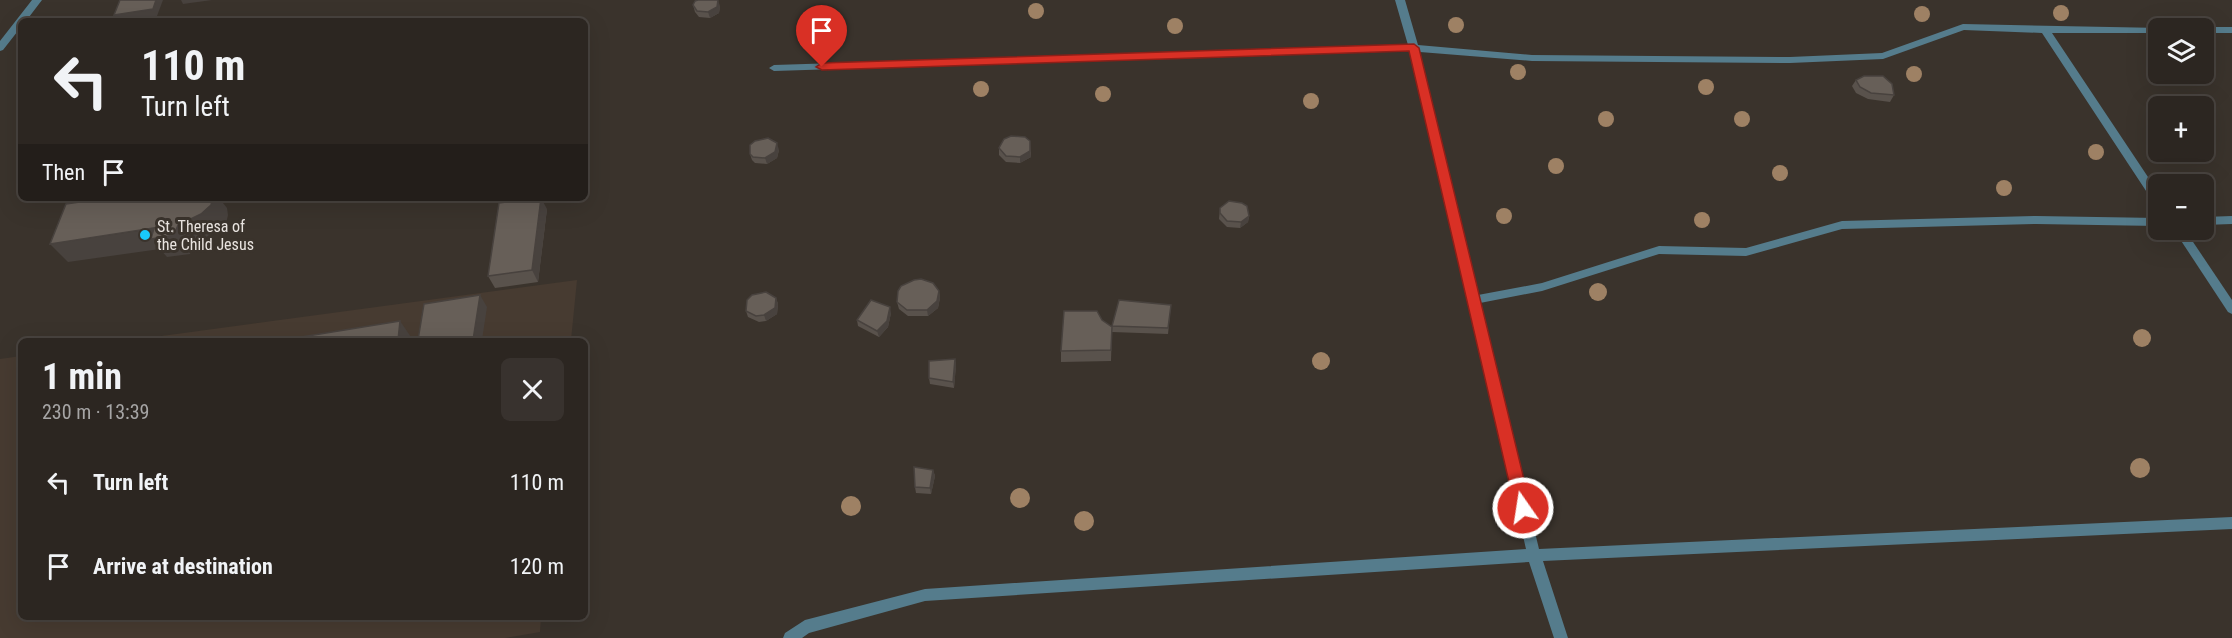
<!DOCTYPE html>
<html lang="en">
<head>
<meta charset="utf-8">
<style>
  body { margin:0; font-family:"Roboto Condensed",sans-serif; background:#38322e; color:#f1f3f6; height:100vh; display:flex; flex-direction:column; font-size:22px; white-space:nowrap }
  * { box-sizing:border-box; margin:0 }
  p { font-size:20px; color:#a6a5a5 }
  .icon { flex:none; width:33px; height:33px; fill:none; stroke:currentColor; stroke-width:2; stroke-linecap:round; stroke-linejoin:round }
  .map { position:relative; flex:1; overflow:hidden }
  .sheet { position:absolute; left:18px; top:338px; width:570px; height:282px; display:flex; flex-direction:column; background:#2c2621; border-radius:9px; box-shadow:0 6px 24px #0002,0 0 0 2px #48433f }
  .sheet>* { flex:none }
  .hud { position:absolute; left:18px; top:18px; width:570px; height:183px; border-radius:9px; box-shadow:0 6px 24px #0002,0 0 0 2px #48433f; background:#2c2621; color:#f1f3f6; overflow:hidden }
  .fabs { position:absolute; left:2148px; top:18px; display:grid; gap:12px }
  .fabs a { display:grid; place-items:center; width:66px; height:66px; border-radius:9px; background:#2c2621; box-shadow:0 6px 24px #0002,0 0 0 2px #48433f; font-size:30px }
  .pin { position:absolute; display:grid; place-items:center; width:51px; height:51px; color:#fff; margin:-62px -26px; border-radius:50% 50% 50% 0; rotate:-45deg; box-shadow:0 0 6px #0007 }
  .pin .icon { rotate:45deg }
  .me { position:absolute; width:66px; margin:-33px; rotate:347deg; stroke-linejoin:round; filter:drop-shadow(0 0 4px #0008) }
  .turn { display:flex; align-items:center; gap:21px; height:126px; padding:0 24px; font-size:27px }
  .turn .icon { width:78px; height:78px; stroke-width:2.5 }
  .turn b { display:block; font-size:42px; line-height:51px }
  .then { display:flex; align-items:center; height:57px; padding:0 24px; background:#0003; gap:12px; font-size:22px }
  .round { display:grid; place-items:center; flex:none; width:63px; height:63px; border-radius:9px; background:#38322e }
  .headline { display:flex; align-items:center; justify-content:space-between; height:102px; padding:0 24px }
  h1 { font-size:36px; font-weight:700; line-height:45px }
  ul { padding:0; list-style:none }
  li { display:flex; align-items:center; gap:18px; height:84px; padding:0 24px }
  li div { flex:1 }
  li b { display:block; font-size:22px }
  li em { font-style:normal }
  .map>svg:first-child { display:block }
  .built { fill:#473b31 }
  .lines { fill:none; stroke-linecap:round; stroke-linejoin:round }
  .minor { fill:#557c8c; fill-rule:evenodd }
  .tree { fill:#9e8164 }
  .wall { fill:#59524c }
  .shaded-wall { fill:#48423e }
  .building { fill:#675f58; stroke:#48423e; stroke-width:1.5 }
  .route { fill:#d93025; stroke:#8d1f18; stroke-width:1.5 }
  .poi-dot { fill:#19cafc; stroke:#3a332c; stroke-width:2 }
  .labels { text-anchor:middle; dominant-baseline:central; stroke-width:6; stroke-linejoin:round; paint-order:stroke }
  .poi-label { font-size:16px; fill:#e9e4e0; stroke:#3a332c; text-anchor:start }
</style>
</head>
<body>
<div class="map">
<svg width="2232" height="638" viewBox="0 0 2232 638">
  <rect width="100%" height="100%" fill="#3a332c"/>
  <g class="built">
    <polygon points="577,280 571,340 132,340"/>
    <polygon points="21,356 21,616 541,617 540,632 505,638 0,638 0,359"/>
  </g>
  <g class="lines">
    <g class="minor">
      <polygon points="32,0 42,0 26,21 21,21 21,27 3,50 0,51 0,41"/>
      <polygon points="1395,0 1405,0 1418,45 1532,55 1790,57 1882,53 1963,24 2162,28 2158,28 2158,33 2052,33 2158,192 2158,204 2154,203 2042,33 1964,30 1883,59 1790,63 1532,61 1420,52 1478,295 1542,283 1659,246 1746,248 1842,221 2036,216 2158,218 2158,226 2036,224 1842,229 1746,256 1659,254 1542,291 1480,303 1539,549 2232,517 2232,529 1543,561 1568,638 1554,638 1529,562 925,601 809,633 802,638 783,638 785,633 805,620 925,589 1526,549 1410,51 774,71 769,68 774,65 1408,45"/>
      <polygon points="2204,27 2232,27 2232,33 2204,33 2204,28 2200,28"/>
      <polygon points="2232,216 2232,224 2204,225 2204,217"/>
      <polygon points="2174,230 2185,230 2232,300 2232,314 2228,312"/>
    </g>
  </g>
  <g class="tree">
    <circle cx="1036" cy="11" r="8"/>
    <circle cx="2061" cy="13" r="8"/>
    <circle cx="1922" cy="14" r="8"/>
    <circle cx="1456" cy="25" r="8"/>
    <circle cx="1175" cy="26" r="8"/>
    <circle cx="1518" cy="72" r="8"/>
    <circle cx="1914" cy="74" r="8"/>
    <circle cx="1706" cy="87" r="8"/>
    <circle cx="981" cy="89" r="8"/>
    <circle cx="1103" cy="94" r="8"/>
    <circle cx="1311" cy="101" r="8"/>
    <circle cx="1606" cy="119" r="8"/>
    <circle cx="1742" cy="119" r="8"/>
    <circle cx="2096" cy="152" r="8"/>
    <circle cx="1556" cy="166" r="8"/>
    <circle cx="1780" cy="173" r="8"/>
    <circle cx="2004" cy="188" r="8"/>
    <circle cx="1504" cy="216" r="8"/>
    <circle cx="1702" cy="220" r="8"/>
    <circle cx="1598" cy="292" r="9"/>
    <circle cx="2142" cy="338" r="9"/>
    <circle cx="1321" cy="361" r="9"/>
    <circle cx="2140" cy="468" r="10"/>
    <circle cx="1020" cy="498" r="10"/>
    <circle cx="851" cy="506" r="10"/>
    <circle cx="1084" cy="521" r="10"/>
  </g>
  <g class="wall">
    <polygon points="693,5 720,6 719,13 710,18 699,17 695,12"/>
    <polygon points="1856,80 1894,95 1890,102 1868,99 1856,93 1852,86"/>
    <polygon points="1030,141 1031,157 1020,163 1006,162 999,155 999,148"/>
    <polygon points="779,150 777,158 767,164 755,163 752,160 750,154"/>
    <polygon points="1220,208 1249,216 1248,222 1240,228 1227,227 1219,219"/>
    <polygon points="547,209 538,282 495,288 488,276"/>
    <polygon points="939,291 940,298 938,308 928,316 908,316 899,309 897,302"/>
    <polygon points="776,298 778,304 777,314 766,321 759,322 748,317 746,311"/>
    <polygon points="1171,305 1168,334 1112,332 1112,326"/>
    <polygon points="891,313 888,327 879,337 858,326 857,320"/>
    <polygon points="1102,320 1112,327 1111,361 1061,362 1061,351"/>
    <polygon points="955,359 956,365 954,388 930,384 929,378"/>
    <polygon points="933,470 935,476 931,494 916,493 915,487"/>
  </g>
  <g class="shaded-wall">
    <polygon points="156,0 163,0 157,16 119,21 114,15"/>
    <polygon points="181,0 212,0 183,4"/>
    <polygon points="718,0 720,6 719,13 710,18 708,12"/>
    <polygon points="777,143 779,150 777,158 767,164 765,158"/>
    <polygon points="1030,151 1031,157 1020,163 1020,157"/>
    <polygon points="213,198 219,198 227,208 228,215 226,224 217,232 194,243 190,254 167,257 160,249 68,262 50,244 178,225"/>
    <polygon points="541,198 547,209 538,282 532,270"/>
    <polygon points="1249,216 1248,222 1240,228 1241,222"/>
    <polygon points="939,291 940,298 938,308 928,316 927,310"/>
    <polygon points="480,295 487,307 482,340 468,340"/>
    <polygon points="776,298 778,304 777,314 766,321 764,315"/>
    <polygon points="890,307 891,313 888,327 879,337 877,331"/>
    <polygon points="400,321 411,337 411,340 398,340"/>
    <polygon points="955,359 956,365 954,388 953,382"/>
    <polygon points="933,470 935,476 931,494 930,488"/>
  </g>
  <g class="building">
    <polygon points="120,0 156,0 153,9 114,15"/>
    <polygon points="698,0 718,0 717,7 708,12 697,11 693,5 695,1"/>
    <polygon points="1864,76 1883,76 1892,84 1894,95 1871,93 1860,87 1856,80"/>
    <polygon points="1011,136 1025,137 1030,141 1030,151 1020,157 1006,156 999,148 1004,139"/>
    <polygon points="768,138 777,143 775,152 765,158 753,157 750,154 750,145 755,141"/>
    <polygon points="107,198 213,198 211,205 201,214 178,225 174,235 151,239 154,228 50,244 66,204"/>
    <polygon points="538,198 541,198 532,270 488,276 499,203"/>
    <polygon points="1229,201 1242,203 1247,206 1249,216 1241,222 1227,221 1220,213 1220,208"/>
    <polygon points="921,279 933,283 939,291 937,301 927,310 907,310 897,302 898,291 901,286 914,280"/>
    <polygon points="766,292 776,298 775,308 764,315 756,316 746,311 747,300 752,295"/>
    <polygon points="480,295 473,340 418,340 424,304"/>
    <polygon points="871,300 890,307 887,321 877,331 857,320"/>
    <polygon points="1119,300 1171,305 1168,328 1112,326"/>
    <polygon points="1064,311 1097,311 1102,320 1112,327 1111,350 1061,351"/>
    <polygon points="400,321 398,340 283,340"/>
    <polygon points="955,359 953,382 929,378 929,361"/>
    <polygon points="914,467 933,470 930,488 915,487"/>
  </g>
  <polygon class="route" points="1414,44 1419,48 1531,508 1528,513 1523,515 1518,513 1515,508 1409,51 822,70 816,67 822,63"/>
  <circle class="poi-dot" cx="145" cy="235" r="6"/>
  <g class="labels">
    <g class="poi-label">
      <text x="157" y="226">St. Theresa of<tspan x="157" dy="18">the Child Jesus</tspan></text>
    </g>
  </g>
</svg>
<div class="fabs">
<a><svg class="icon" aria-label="layers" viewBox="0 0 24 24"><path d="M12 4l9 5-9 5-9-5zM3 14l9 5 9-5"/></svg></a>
<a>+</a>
<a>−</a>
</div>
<div class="pin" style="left:822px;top:67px;background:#d93025"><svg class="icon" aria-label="arrive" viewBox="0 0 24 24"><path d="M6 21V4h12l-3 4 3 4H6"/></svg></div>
<svg class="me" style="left:1523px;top:508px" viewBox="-20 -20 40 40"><circle r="17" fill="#d93025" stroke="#fff" stroke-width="3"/><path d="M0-11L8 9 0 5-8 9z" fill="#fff"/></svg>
<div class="hud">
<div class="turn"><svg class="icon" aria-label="left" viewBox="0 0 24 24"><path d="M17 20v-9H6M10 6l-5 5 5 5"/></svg><div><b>110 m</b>Turn left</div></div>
<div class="then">Then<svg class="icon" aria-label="arrive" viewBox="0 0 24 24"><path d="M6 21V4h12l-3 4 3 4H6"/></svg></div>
</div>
<section class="sheet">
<div class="headline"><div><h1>1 min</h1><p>230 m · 13:39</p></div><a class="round"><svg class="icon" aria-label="close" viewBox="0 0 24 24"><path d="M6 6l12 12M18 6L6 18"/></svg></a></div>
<ul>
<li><svg class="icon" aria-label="left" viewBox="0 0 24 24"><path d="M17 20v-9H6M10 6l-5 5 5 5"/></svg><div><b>Turn left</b></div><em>110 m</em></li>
<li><svg class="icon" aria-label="arrive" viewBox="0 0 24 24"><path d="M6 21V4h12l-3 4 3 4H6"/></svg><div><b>Arrive at destination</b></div><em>120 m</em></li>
</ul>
</section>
</div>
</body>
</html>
